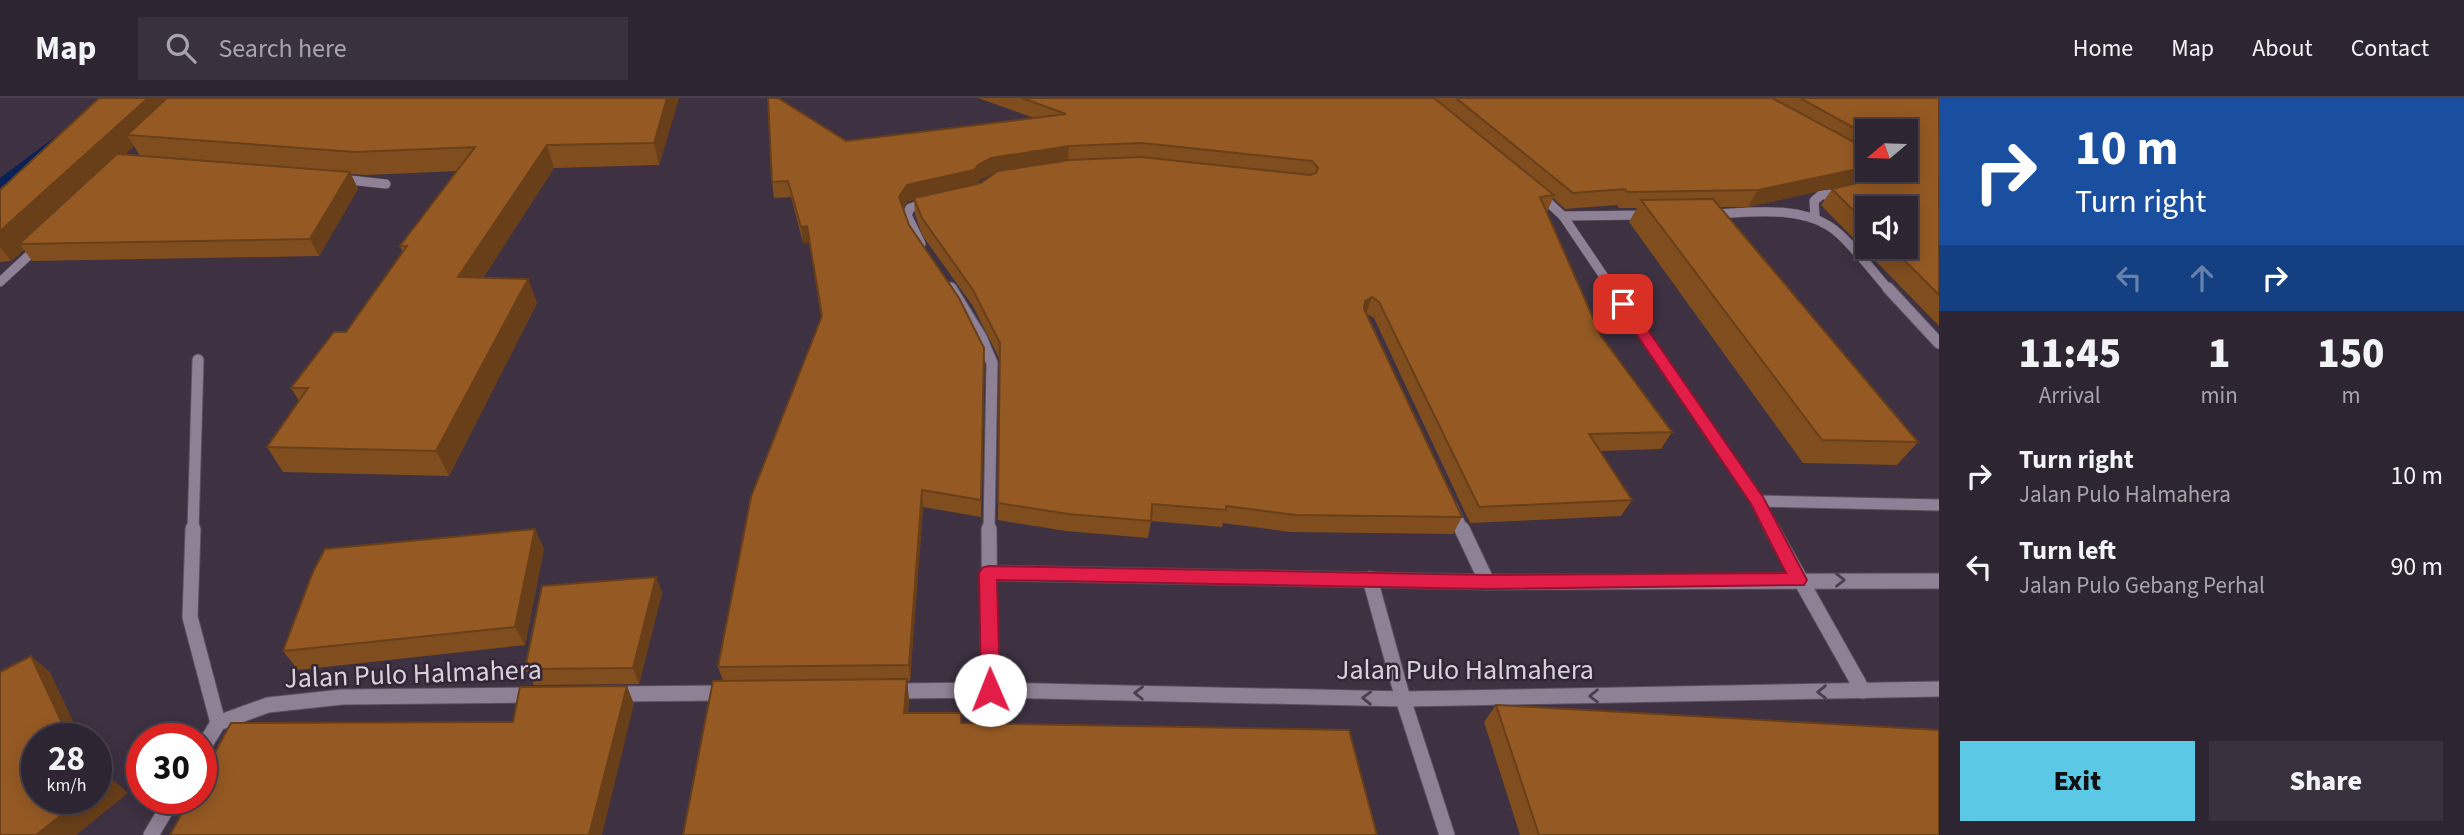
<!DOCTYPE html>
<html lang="en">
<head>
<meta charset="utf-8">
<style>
  body { margin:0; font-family:"Source Sans 3",sans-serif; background:#3a313e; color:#f1f3f6; height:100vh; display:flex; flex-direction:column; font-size:26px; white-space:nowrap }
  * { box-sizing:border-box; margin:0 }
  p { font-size:23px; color:#a7a5ac }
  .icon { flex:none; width:38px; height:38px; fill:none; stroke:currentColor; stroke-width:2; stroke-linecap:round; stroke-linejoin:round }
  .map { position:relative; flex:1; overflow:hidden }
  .sheet { display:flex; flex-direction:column; background:#2e2532; width:525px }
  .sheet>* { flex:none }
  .top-card { background:#1a4fa0; color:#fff; overflow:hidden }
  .needle { width:46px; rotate:251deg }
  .buttons { position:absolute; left:1855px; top:21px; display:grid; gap:14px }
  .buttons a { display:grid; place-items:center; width:63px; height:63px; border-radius:0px; background:#2e2532; box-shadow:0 4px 18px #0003,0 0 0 2px #49424d; font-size:35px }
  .speed { position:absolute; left:21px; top:625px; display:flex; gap:14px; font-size:35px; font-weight:700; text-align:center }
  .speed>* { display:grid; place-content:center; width:91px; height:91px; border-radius:50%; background:#2e2532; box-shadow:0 4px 18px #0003,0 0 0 2px #49424d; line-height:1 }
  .speed small { font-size:18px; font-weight:400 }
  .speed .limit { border:10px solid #d22; background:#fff; color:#111 }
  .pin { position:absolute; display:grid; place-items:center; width:60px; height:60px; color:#fff; margin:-30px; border-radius:14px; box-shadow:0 4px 10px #0006 }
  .me { position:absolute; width:77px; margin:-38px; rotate:359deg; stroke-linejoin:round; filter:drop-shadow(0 0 5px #0008) }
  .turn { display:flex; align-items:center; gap:24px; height:147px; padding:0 21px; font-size:32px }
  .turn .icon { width:91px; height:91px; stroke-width:2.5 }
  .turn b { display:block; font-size:49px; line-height:60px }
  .lanes { display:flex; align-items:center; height:66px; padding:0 21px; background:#0003; justify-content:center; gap:35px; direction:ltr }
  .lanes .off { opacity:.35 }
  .eta { display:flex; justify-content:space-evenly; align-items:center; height:119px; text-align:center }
  .eta b { font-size:42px; font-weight:800; line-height:49px }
  .cta { display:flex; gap:14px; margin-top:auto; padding:14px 21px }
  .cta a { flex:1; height:80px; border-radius:0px; background:#5bc8e6; color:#111; font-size:28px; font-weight:800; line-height:80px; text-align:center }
  .cta a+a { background:#3a313e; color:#f1f3f6 }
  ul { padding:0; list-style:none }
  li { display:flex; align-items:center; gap:21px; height:91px; padding:0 21px }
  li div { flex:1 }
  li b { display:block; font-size:26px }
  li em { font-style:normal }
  header { display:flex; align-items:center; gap:42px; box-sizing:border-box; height:98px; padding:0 35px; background:#2e2532; border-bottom:2px solid #49424d }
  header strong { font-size:33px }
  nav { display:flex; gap:38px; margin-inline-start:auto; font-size:24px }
  .search { width:490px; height:63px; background:#3a313e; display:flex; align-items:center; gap:18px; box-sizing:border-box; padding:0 24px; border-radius:0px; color:#a7a5ac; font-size:26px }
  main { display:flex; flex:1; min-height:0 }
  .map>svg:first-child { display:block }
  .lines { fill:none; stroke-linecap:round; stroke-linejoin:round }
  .stream { fill:#0a2157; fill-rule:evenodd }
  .minor-far2-casing { stroke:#5a505e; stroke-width:10 }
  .minor-far1-casing { stroke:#5a505e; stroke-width:13 }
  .minor-casing { stroke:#5a505e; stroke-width:17 }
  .minor-far2 { stroke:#8f8195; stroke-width:9 }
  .minor-far1 { stroke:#8f8195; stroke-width:11 }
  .minor { stroke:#8f8195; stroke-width:15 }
  .wall { fill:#804d1f; fill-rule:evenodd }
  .shaded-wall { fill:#683f19 }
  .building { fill:#955a24; stroke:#683f19; stroke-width:2 }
  .oneway { stroke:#4a3e4e }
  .route { fill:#e11d48; stroke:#92132f; stroke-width:2 }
  .labels { text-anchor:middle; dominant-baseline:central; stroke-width:5; stroke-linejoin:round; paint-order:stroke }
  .near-street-label { font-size:28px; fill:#d8d1db; stroke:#332737 }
</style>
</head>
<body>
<header>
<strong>Map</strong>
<div class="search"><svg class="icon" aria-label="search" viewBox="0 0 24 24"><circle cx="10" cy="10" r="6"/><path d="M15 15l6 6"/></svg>Search here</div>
<nav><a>Home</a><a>Map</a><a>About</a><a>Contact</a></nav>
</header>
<main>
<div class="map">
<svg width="1939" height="737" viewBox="0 0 1939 737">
  <rect width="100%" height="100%" fill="#3d3142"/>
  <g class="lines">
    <polygon class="stream" points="55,39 61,43 59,46 0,90 0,80"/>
    <g class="minor-far2-casing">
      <g id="minor-far2">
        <polyline points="340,81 386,86"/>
        <polyline points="1538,95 1563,118 1613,192"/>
        <path d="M1710,116C1748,115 1795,107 1829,128C1847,139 1873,174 1889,192"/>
        <polyline points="1563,118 1650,117"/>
        <polyline points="1815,119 1814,103 1821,97 1845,95"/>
        <polyline points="921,146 907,117 910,110 931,103"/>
        <polyline points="0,184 39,148"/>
      </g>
    </g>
    <g class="minor-far1-casing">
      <g id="minor-far1">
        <polyline points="951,190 981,239 992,265 989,433"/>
        <polyline points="1612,190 1757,403 1772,433"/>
        <polyline points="1888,190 1939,245"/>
        <polyline points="1757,403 1939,407"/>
        <polyline points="1452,409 1463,433"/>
        <polyline points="193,433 198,262"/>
      </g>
    </g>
    <g class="minor-casing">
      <g id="minor">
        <polyline points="193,431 190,519 218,625"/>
        <polyline points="989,431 990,592"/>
        <polyline points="1462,431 1487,484"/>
        <polyline points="1772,431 1863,593"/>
        <polyline points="988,475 1487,484 1939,483"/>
        <polyline points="1370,481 1403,601 1447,737"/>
        <polyline points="893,593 990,592 1403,601 1939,591"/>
        <polyline points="613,596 724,595"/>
        <polyline points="218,625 268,607 342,599 535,597"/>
        <polyline points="201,653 218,625"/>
        <polyline points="151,737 173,700"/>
      </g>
    </g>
    <use href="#minor-far2" class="minor-far2"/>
    <use href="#minor-far1" class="minor-far1"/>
    <use href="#minor" class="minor"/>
  </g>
  <g class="wall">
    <path d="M99,0H679L659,67L554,70L483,180L528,181L537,205L449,378L283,374L267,349L299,303L291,290L346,234L403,154L400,148L457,73L366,77L351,76L358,91L319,158L32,163L24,152L11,163L0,164V92ZM134,48L140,58L125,56Z"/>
    <path d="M978,0H1939V228L1821,107L1832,91L1871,81L1748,109H1720L1918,344L1897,367L1803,365L1629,124L1637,110H1619L1617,107L1565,111L1553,100L1547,114L1601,238L1672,334L1661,351L1600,353L1632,402L1621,418L1470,425L1374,220L1367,216L1462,419L1453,436L1290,434L1223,425L1222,429L1151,423L1148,440L1066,433L998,422L1000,262L973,208L922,137L915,116L914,102L908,103L903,110L909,127L984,267L981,419L923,409L910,583H907L909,603L908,615L961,625L1377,737L723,583L718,569L821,219L810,145H803L791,99L774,100L772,84L846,43L1034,20ZM1867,33H1906V72H1884L1887,74L1888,78L1874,81L1880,72H1867ZM991,76H994L981,85L976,86L978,83ZM1867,110L1906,149H1867Z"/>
    <polygon points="544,450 525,547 298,572 283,553"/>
    <polygon points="656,479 662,495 639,586 534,587 525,571"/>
    <polygon points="1496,607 1939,737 1520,737 1484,624"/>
  </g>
  <g class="shaded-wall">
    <polygon points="148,0 185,0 127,37 134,48 30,146 19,146 24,152 11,163 0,149 0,133"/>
    <polygon points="667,0 679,0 659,67 654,45"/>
    <polygon points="547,47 554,70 468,203 458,179"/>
    <polygon points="1069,48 1068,64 991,76 978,83 974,88 908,103 900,115 899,99 907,87 978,67 991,60"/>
    <polygon points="1867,69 1867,72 1880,72 1874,81 1748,109 1758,92"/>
    <polygon points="350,74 358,91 319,158 310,141"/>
    <polygon points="807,128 810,145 803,145 801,129"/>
    <polygon points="528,181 537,205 449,378 436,353"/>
    <polygon points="1372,199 1366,216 1359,220 1365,203"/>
    <polygon points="922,392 923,409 910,583 909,567"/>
    <polygon points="535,431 544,450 525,547 515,529"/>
    <polygon points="656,479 662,495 639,586 633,570"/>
    <polygon points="31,558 50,574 81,640 69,640"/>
    <polygon points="907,581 909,603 906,637 904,615"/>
    <polygon points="627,588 634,606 602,737 589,737"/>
    <polygon points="96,667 128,695 76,737 36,737 83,700 96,700"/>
  </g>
  <g class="building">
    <polygon points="99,0 148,0 0,133 0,92"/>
    <polygon points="167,0 667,0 654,45 547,47 458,179 528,181 436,353 267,349 308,290 291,290 334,234 346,234 407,148 400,148 475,49 355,54 127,37"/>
    <polygon points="768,0 778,0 846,43 1066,16 1022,0 1434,0 1554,97 1540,99 1601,238 1672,334 1589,336 1632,402 1479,409 1379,204 1372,199 1365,203 1364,211 1462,419 1296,417 1226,408 1226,412 1152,406 1151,423 1068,416 998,405 1000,245 973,192 922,120 914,100 981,85 998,73 1070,62 1141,59 1310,77 1316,75 1318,70 1312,63 1142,45 1069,48 991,60 978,67 974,72 907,87 899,99 909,127 959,200 984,250 981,402 922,392 909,567 718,569 751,399 822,218 807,128 801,129 788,83 772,84"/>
    <polygon points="1456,0 1772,0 1867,51 1867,69 1758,92 1627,94 1625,91 1573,95"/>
    <polygon points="1800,0 1939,0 1939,197 1891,149 1906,149 1906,110 1867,110 1867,126 1832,91 1897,75 1900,72 1906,72 1906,33 1867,33 1867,37"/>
    <polygon points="117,56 350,74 310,141 19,146"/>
    <polygon points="1713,101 1918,344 1822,342 1641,102"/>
    <polygon points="535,431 515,529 283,553 313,474 325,451"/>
    <polygon points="656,479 633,570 525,571 542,488"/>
    <polygon points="31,558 69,640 37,640 37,700 83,700 36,737 0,737 0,574"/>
    <polygon points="907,581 904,615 961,615 961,625 1349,632 1377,737 683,737 713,583"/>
    <polygon points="627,588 589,737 170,737 190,700 201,700 201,680 231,625 513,624 520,589"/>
    <polygon points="1496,607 1939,632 1939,737 1539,737"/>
    <polygon points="96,668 109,679 96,689"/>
  </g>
  <defs><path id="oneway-chevron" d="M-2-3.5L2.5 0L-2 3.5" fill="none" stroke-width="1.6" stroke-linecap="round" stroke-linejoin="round" transform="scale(1.75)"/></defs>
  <g class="oneway">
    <use href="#oneway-chevron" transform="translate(1840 482)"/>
    <use href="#oneway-chevron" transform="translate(1822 594) rotate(179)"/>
    <use href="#oneway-chevron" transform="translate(1139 595) rotate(-179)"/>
    <use href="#oneway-chevron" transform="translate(1594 598) rotate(179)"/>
    <use href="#oneway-chevron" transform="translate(1367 600) rotate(-179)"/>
  </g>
  <polygon class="route" points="1623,202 1628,203 1763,399 1807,482 1804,487 1487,491 997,482 1000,592 997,598 990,600 984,598 981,592 979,475 982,470 988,468 1487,477 1786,475 1751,406 1616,206"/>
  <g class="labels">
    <g class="near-street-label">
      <text x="1465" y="572">Jalan Pulo Halmahera</text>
      <text transform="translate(413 576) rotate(-2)">Jalan Pulo Halmahera</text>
    </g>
  </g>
</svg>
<div class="buttons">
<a><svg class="needle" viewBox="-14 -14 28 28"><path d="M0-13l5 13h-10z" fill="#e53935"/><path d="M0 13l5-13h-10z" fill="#a7a5ac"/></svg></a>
<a><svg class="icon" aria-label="sound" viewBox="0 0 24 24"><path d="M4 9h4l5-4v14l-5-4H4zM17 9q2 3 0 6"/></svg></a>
</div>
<div class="speed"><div>28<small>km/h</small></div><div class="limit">30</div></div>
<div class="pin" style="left:1623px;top:206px;background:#d93025"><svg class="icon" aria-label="arrive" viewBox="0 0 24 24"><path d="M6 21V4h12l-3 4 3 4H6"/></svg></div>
<svg class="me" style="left:990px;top:592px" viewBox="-20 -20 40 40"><circle r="19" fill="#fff"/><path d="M0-13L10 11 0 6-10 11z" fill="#e11d48"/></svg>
</div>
<section class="sheet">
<div class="top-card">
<div class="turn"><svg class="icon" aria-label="right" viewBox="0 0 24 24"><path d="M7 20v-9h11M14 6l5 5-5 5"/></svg><div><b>10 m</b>Turn right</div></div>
<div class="lanes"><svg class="icon off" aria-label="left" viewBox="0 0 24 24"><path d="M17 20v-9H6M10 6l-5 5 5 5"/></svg><svg class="icon off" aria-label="ahead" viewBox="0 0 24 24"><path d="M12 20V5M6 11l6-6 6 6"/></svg><svg class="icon" aria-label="right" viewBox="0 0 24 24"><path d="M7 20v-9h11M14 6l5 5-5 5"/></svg></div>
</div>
<div class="eta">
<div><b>11:45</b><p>Arrival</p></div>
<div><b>1</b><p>min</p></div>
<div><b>150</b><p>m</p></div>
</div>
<ul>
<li><svg class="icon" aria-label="right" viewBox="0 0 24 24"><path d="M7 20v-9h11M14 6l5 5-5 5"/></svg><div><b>Turn right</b><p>Jalan Pulo Halmahera</p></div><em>10 m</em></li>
<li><svg class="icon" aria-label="left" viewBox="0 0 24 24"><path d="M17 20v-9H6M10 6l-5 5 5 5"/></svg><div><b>Turn left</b><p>Jalan Pulo Gebang Perhal</p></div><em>90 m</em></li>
</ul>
<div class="cta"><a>Exit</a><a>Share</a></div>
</section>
</main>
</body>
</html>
